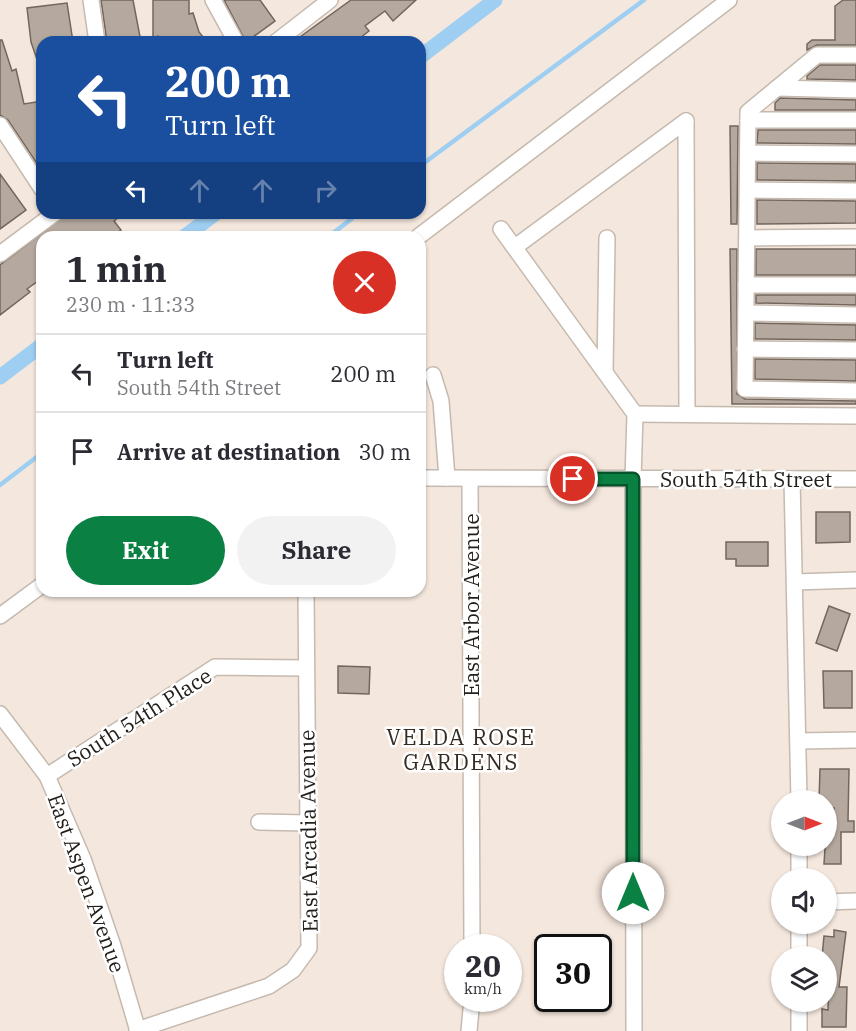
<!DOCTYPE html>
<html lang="en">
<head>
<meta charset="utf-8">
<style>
  body { margin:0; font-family:"IBM Plex Serif",serif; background:#f2f2f3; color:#2b2b33; height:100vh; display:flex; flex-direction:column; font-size:22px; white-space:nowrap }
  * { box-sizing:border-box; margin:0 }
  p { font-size:20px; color:#7c7c81 }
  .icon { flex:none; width:33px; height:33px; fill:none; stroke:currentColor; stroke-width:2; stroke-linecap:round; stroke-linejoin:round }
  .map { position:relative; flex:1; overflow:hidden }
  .sheet { position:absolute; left:36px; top:231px; width:390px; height:366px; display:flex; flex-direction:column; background:#fff; border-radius:18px; box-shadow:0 2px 4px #0004 }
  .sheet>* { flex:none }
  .guide { position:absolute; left:36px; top:36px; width:390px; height:183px; border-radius:18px; box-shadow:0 2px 4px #0004; background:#1a4fa0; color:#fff; overflow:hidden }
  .needle { width:39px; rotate:90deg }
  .buttons { position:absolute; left:771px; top:790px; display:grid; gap:12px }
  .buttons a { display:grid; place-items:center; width:66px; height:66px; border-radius:50%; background:#fff; box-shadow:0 2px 4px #0004; font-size:30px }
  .speed { position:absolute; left:444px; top:934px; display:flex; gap:12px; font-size:30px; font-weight:700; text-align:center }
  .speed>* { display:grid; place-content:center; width:78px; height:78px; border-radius:50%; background:#fff; box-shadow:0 2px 4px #0004; line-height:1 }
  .speed small { font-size:15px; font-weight:400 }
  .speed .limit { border:3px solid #111; border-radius:9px; background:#fff; color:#111 }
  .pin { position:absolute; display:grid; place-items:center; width:51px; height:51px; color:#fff; margin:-26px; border:3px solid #fff; border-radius:50%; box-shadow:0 2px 6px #0007 }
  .me { position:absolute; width:66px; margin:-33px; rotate:0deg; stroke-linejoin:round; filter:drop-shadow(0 0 4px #0008) }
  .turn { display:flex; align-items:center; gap:21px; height:126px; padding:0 30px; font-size:27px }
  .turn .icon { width:78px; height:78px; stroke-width:2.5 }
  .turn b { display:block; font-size:42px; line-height:51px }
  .lanes { display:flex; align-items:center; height:57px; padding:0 30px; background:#0003; justify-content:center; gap:30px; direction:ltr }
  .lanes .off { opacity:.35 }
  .round { display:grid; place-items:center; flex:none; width:63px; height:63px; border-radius:32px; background:#f2f2f3 }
  .overview { display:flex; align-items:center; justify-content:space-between; height:102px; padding:0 30px }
  h1 { font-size:36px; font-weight:700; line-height:45px }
  .cta { display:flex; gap:12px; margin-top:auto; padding:12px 30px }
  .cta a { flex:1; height:69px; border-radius:36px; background:#0b8043; color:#fff; font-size:24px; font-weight:700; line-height:69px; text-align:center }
  .cta a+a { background:#f2f2f3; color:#2b2b33 }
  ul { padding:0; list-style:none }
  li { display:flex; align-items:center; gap:18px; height:78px; padding:0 30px; border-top:2px solid #e1e1e2 }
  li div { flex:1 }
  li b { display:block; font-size:22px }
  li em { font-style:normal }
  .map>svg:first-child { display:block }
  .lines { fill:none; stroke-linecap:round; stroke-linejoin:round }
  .stream { stroke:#9ecff2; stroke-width:4.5 }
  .canal { stroke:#9ecff2; stroke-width:15 }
  .building { fill:#b5a99f; stroke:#72675e; stroke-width:1.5 }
  .minor-casing { stroke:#c6baaf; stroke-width:18 }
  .minor { stroke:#fff; stroke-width:15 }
  .route-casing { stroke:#07532c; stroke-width:15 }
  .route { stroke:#0b8043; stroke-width:10 }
  .labels { text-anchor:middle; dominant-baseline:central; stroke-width:5; stroke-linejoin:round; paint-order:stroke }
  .street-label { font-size:21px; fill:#221e1a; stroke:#fff }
  .neighbourhood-label { font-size:22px; letter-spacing:1.5px; fill:#352c24; stroke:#fff }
</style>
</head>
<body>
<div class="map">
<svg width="856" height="1031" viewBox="0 0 856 1031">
  <rect width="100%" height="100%" fill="#f4e7dd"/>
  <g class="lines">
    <g class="stream">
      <polyline points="420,166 644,0"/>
      <polyline points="328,237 359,213"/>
      <polyline points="0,485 42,453"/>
    </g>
    <g class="canal">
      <polyline points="420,57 495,0"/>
      <polyline points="184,237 216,213"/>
      <polyline points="0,377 42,345"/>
    </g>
  </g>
  <g class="building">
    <polygon points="101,0 133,0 141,42 107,42"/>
    <polygon points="153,0 189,0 189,14 193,13 199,32 207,42 160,42 158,36 153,38"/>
    <polygon points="224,0 260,0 275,21 246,42"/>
    <polygon points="351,0 416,0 393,21 385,11 365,26 369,31 355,42 293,42"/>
    <polygon points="843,0 856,0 856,45 817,45 807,50 807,44 812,40 835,40 835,6"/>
    <polygon points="67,3 73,42 42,42 42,68 40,68 31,42 27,8"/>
    <polygon points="0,40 2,40 12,71 16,69 24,104 36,102 42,113 42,171 8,120 0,115"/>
    <polygon points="820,65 856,65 856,80 807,79 807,76"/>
    <polygon points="780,98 856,100 856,110 775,110 775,103"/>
    <polygon points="730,126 738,126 737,224 731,224"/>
    <polygon points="758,130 856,130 856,144 757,143"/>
    <polygon points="757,163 856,164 856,181 757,180"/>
    <polygon points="0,174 26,210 0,229"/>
    <polygon points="757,200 856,201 856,223 757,224"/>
    <polygon points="68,213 124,213 114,221 121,230 112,237 106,237 103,232 95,237 42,237 42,278 27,289 30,292 0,315 0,265"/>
    <polygon points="730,249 737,249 737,394 745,399 856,401 856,404 732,404"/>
    <rect x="756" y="249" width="100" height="26"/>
    <polygon points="756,295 856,295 856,305 756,303"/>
    <polygon points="755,323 856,325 856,340 755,339"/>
    <polygon points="755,359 856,360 856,381 755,379"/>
    <polygon points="816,512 850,512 850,542 816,543"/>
    <polygon points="726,542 768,542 768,566 736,566 736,559 726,559"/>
    <polygon points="829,606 850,614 837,651 816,643"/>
    <polygon points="338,666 370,667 369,694 338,693"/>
    <polygon points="823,671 852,671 852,708 824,708"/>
    <polygon points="820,769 849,769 848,821 854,821 854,832 841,832 841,864 824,864 826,832 834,832 834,808 826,808 826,801 819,801"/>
    <polygon points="834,930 846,932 839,987 847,987 846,1027 822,1027 822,1009 828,1010 829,970 826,957 822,957 824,936 834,937"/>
  </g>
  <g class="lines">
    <g class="minor-casing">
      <g id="minor">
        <polyline points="91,0 97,42"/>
        <polyline points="213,0 236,42"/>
        <polyline points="276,42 330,0"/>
        <polyline points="856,55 817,55 748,112 745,389 856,391"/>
        <polyline points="777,88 856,90"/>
        <polyline points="748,120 856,120"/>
        <polyline points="686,121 687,414"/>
        <polyline points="0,125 42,189"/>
        <polyline points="748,153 856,154"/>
        <polyline points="748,190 856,191"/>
        <polyline points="501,229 635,414 633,479 634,1031"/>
        <polyline points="418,237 729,0"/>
        <polyline points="747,238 856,237"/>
        <polyline points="515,247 686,121"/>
        <polyline points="0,254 55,213"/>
        <polyline points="746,285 856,285"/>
        <polyline points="746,313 856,315"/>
        <polyline points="745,349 856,350"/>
        <polyline points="605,372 607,238"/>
        <polyline points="433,375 441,401 447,478"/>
        <polyline points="635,414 856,416"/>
        <polyline points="420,478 856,479"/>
        <polyline points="470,479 472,948"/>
        <polyline points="792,479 799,801"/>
        <polyline points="795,582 856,580"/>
        <polyline points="0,616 42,585"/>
        <polyline points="0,714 47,776 83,859 113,946 138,1031"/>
        <polyline points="799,741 856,740"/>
        <polyline points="47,776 215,667 306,668"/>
        <polyline points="259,822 307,823"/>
        <polyline points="799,846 799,879"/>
        <polyline points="826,902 856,901"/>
        <polyline points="799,924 799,957"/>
        <polyline points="799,1002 799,1031"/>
        <polyline points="137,1030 269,986 293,970 309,948 306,591"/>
        <polyline points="469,1031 472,999"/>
      </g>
    </g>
    <use href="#minor" class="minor"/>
  </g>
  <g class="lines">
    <g class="route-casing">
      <polyline id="route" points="573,479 633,479 633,893"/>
    </g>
    <use href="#route" class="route"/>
  </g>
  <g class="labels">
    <g class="street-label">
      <text x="746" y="479">South 54th Street</text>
      <text transform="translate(471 605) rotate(-90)">East Arbor Avenue</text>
      <text transform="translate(139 717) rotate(-32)">South 54th Place</text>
      <text transform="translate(308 831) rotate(-91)">East Arcadia Avenue</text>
      <text transform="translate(87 883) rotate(70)">East Aspen Avenue</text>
    </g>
    <g class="neighbourhood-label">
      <text x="461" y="736">VELDA ROSE<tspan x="461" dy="25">GARDENS</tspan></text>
    </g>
  </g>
</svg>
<div class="buttons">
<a><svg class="needle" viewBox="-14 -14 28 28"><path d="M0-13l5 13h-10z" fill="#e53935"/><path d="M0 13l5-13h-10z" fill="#7c7c81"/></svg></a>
<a><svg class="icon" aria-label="sound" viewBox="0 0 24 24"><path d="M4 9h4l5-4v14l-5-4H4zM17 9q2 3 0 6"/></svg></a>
<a><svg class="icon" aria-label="layers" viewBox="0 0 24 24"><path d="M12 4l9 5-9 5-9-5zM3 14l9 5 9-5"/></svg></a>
</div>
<div class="speed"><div>20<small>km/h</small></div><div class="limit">30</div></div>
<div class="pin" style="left:573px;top:479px;background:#d93025"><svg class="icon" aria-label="arrive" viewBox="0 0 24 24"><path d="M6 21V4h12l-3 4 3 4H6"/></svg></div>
<svg class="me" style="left:633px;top:893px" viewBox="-20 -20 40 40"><circle r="19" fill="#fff"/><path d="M0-13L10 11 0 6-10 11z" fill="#0b8043"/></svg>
<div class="guide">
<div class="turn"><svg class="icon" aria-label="left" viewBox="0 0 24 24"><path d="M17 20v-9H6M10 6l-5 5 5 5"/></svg><div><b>200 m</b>Turn left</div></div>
<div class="lanes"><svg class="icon" aria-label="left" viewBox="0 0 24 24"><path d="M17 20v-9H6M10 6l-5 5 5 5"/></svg><svg class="icon off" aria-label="ahead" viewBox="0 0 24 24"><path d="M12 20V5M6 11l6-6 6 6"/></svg><svg class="icon off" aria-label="ahead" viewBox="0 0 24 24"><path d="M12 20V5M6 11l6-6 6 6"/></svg><svg class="icon off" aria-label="right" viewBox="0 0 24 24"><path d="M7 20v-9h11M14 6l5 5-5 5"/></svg></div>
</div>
<section class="sheet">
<div class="overview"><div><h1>1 min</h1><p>230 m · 11:33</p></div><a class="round" style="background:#d93025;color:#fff"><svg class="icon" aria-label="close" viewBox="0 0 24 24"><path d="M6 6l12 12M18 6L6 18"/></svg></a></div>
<ul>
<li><svg class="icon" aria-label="left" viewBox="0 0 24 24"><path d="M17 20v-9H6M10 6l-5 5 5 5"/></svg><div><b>Turn left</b><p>South 54th Street</p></div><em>200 m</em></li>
<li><svg class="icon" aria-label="arrive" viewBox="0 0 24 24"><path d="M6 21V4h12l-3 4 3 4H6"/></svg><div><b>Arrive at destination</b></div><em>30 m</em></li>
</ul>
<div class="cta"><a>Exit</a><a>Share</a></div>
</section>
</div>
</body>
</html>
